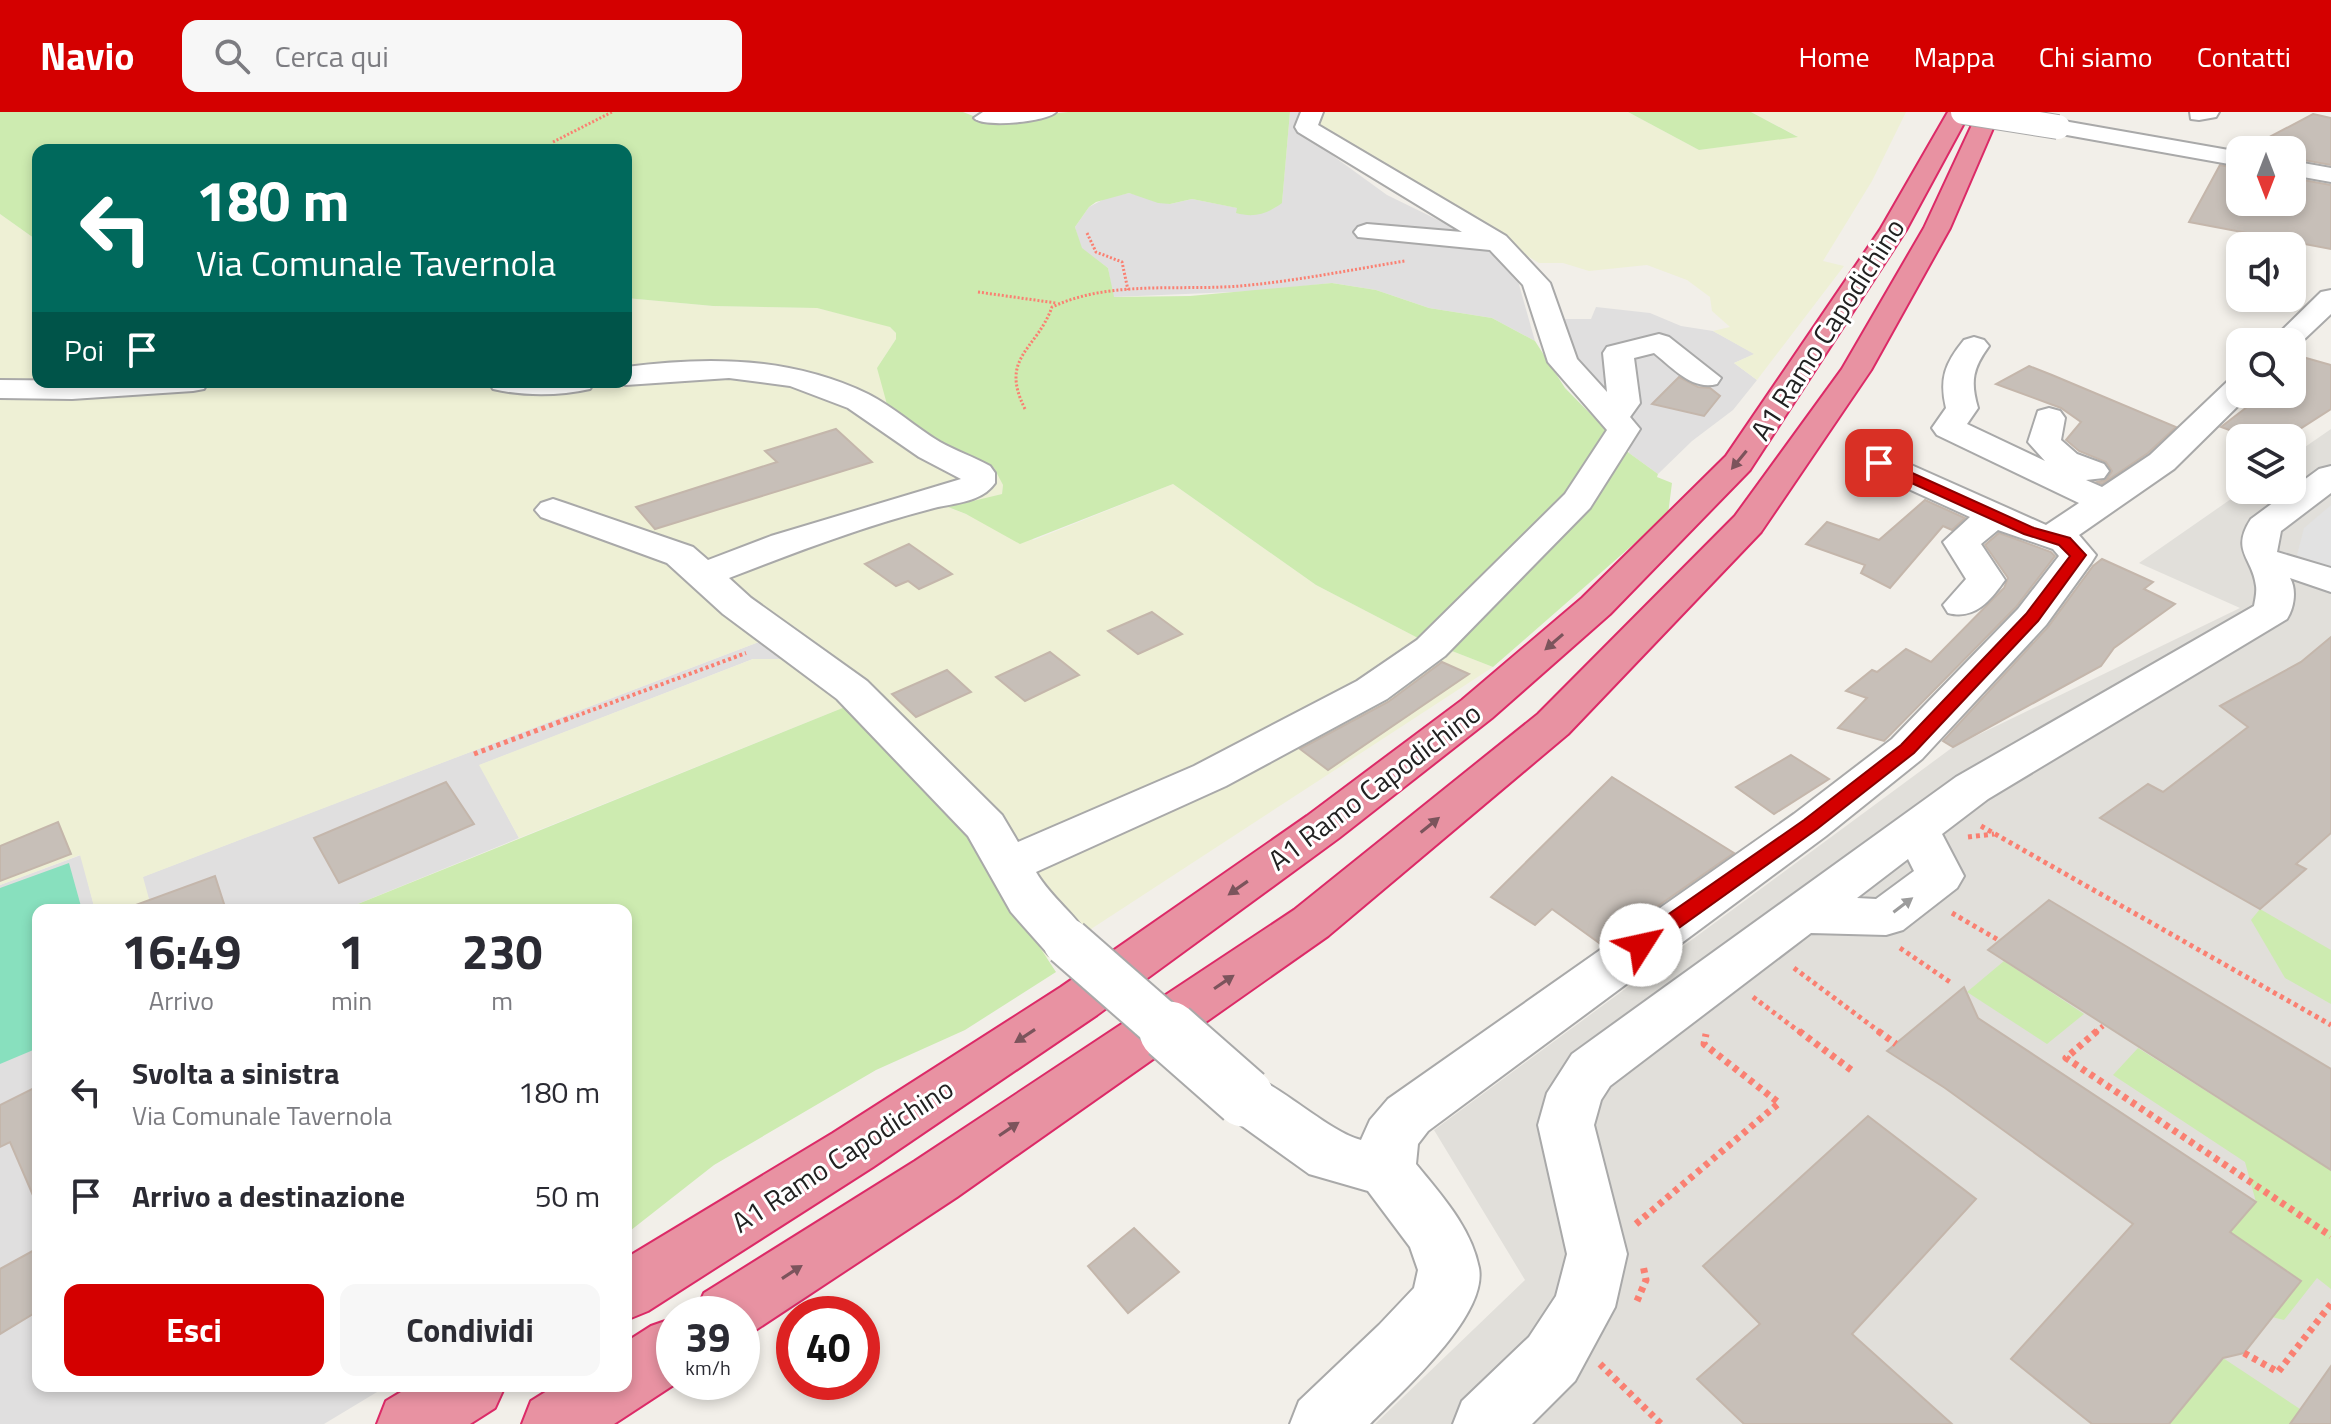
<!DOCTYPE html>
<html lang="it">
<head>
<meta charset="utf-8">
<style>
  body { margin:0; font-family:"Titillium Web",sans-serif; background:#f7f7f7; color:#2b2b33; height:100vh; display:flex; flex-direction:column; font-size:30px; white-space:nowrap }
  * { box-sizing:border-box; margin:0 }
  p { font-size:26px; color:#7c7c81 }
  .icon { flex:none; width:44px; height:44px; fill:none; stroke:currentColor; stroke-width:2; stroke-linecap:round; stroke-linejoin:round }
  .map { position:relative; flex:1; overflow:hidden }
  .panel { position:absolute; left:32px; top:792px; width:600px; height:488px; display:flex; flex-direction:column; background:#fff; border-radius:16px; box-shadow:0 4px 12px #0003 }
  .panel>* { flex:none }
  .guide { position:absolute; left:32px; top:32px; width:600px; height:244px; border-radius:16px; box-shadow:0 4px 12px #0003; background:#00695c; color:#fff; overflow:hidden }
  .needle { width:52px; rotate:180deg }
  .fabs { position:absolute; left:2226px; top:24px; display:grid; gap:16px }
  .fabs a { display:grid; place-items:center; width:80px; height:80px; border-radius:16px; background:#fff; box-shadow:0 4px 12px #0003; font-size:40px }
  .speed { position:absolute; left:656px; top:1184px; display:flex; gap:16px; font-size:40px; font-weight:700; text-align:center }
  .speed>* { display:grid; place-content:center; width:104px; height:104px; border-radius:50%; background:#fff; box-shadow:0 4px 12px #0003; line-height:1 }
  .speed small { font-size:20px; font-weight:400 }
  .speed .limit { border:12px solid #d22; background:#fff; color:#111 }
  .pin { position:absolute; display:grid; place-items:center; width:68px; height:68px; color:#fff; margin:-34px; border-radius:16px; box-shadow:0 4px 12px #0006 }
  .me { position:absolute; width:88px; margin:-44px; rotate:55deg; stroke-linejoin:round; filter:drop-shadow(0 0 6px #0008) }
  .turn { display:flex; align-items:center; gap:28px; height:168px; padding:0 32px; font-size:36px }
  .turn .icon { width:104px; height:104px; stroke-width:2.5 }
  .turn b { display:block; font-size:56px; line-height:68px }
  .then { display:flex; align-items:center; height:76px; padding:0 32px; background:#0003; gap:16px; font-size:30px }
  .eta { display:flex; justify-content:space-evenly; align-items:center; height:136px; text-align:center }
  .eta b { font-size:48px; font-weight:700; line-height:56px }
  .cta { display:flex; gap:16px; margin-top:auto; padding:16px 32px }
  .cta a { flex:1; height:92px; border-radius:16px; background:#d40000; color:#fff; font-size:32px; font-weight:700; line-height:92px; text-align:center }
  .cta a+a { background:#f7f7f7; color:#2b2b33 }
  ul { padding:0; list-style:none }
  li { display:flex; align-items:center; gap:24px; height:104px; padding:0 32px }
  li div { flex:1 }
  li b { display:block; font-size:30px }
  li em { font-style:normal }
  header { display:flex; align-items:center; gap:48px; box-sizing:border-box; height:112px; padding:0 40px; background:#d40000; color:#fff }
  header strong { font-size:38px }
  nav { display:flex; gap:44px; margin-inline-start:auto; font-size:28px }
  .search { width:560px; height:72px; background:#f7f7f7; display:flex; align-items:center; gap:20px; box-sizing:border-box; padding:0 28px; border-radius:16px; color:#7c7c81; font-size:30px }
  .map>svg:first-child { display:block }
  .residential { fill:#e0dfdf }
  .airport { fill:#e1dfda }
  .farmland { fill:#eef0d5 }
  .grass { fill:#cdebb0 }
  .pitch { fill:#88e0be }
  .parking { fill:#e2e2e2 }
  .building { fill:#c7bfb8; stroke:#c4b6ab; stroke-width:2 }
  .lines { fill:none; stroke-linecap:round; stroke-linejoin:round }
  .minor-casing { stroke:#a9a9a9; stroke-width:4 }
  .highway-casing { stroke:#dc2a67; stroke-width:4 }
  .path-far3 { stroke:#fa8072; stroke-width:3; stroke-dasharray:2 2; stroke-linecap:butt }
  .path-far2 { stroke:#fa8072; stroke-width:4; stroke-dasharray:3 3; stroke-linecap:butt }
  .path-far1 { stroke:#fa8072; stroke-width:5; stroke-dasharray:4 4; stroke-linecap:butt }
  .path { stroke:#fa8072; stroke-width:7; stroke-dasharray:5 5; stroke-linecap:butt }
  .minor { fill:#fff; fill-rule:evenodd }
  .highway { fill:#e892a2; fill-rule:evenodd }
  .minor-bridge-far2-casing { stroke:#a9a9a9; stroke-width:26; stroke-linecap:butt }
  .minor-bridge-far1-casing { stroke:#a9a9a9; stroke-width:51; stroke-linecap:butt }
  .minor-bridge-casing { stroke:#a9a9a9; stroke-width:63; stroke-linecap:butt }
  .minor-bridge-far2 { stroke:#fff; stroke-width:24 }
  .minor-bridge-far1 { stroke:#fff; stroke-width:47 }
  .minor-bridge { stroke:#fff; stroke-width:59 }
  .oneway { fill:#7b545c }
  .oneway2 { fill:#9c9c9c }
  .route { fill:#d40000; stroke:#8a0000; stroke-width:2 }
  .labels { text-anchor:middle; dominant-baseline:central; stroke-width:6; stroke-linejoin:round; paint-order:stroke }
  .street-label { font-size:28px; fill:#222; stroke:#fff }
</style>
</head>
<body>
<header>
<strong>Navio</strong>
<div class="search"><svg class="icon" aria-label="search" viewBox="0 0 24 24"><circle cx="10" cy="10" r="6"/><path d="M15 15l6 6"/></svg>Cerca qui</div>
<nav><a>Home</a><a>Mappa</a><a>Chi siamo</a><a>Contatti</a></nav>
</header>
<div class="map">
<svg width="2331" height="1312" viewBox="0 0 2331 1312">
  <rect width="100%" height="100%" fill="#f2efe9"/>
  <g class="residential">
    <polygon points="1290,0 1301,0 1301,15 1307,25 1387,83 1477,127 1499,144 1518,169 1535,229 1492,206 1429,196 1376,178 1332,171 1257,179 1113,185 1108,156 1081,136 1075,115 1089,95 1106,86 1129,81 1170,92 1192,87 1238,96 1282,90"/>
    <polygon points="1596,195 1650,201 1681,214 1713,219 1755,242 1734,251 1757,268 1733,298 1692,329 1658,362 1629,341 1632,315 1578,255 1560,207 1591,207"/>
    <polygon points="764,528 786,547 753,547 480,653 519,726 343,798 152,798 142,765"/>
    <polygon points="81,743 95,798 38,798 38,1274 387,1274 324,1312 0,1312 0,773"/>
  </g>
  <polygon class="airport" points="2331,317 2331,1312 1375,1312 1525,1168 1434,1018 1953,635 2240,496 2139,451 2244,378 2292,378 2292,344"/>
  <g class="farmland">
    <polygon points="1311,0 1628,0 1699,38 1797,24 1751,0 1906,0 1872,69 1823,149 1844,154 1757,268 1734,251 1754,242 1713,219 1730,215 1712,199 1710,185 1687,168 1647,153 1589,159 1563,151 1539,151 1320,21"/>
    <polygon points="0,102 38,129 38,270 626,270 626,186 713,194 817,196 879,211 890,215 896,221 896,227 877,256 927,327 995,356 1003,373 1002,382 950,396 1034,428 1173,372 1316,473 1416,525 1493,555 1045,847 961,716 845,595 519,726 479,653 753,547 785,547 764,528 143,765 152,798 95,798 80,743 0,773"/>
  </g>
  <g class="grass">
    <path d="M0,0H963L986,9L1068,0H1290L1282,91C1267,102 1254,106 1236,101L1237,96L1192,87L1170,92L1158,91L1129,81L1096,90L1089,95L1075,115L1082,136L1108,156L1114,185L1190,184L1332,171L1376,178L1429,196L1492,206L1535,229L1565,276L1629,341L1658,362L1657,365L1672,371L1668,402L1493,555L1416,525L1316,473L1173,372L1020,432L966,402L948,395L1002,382L1003,373L994,356L927,327L888,296L877,256L896,227V221L890,215L817,196L713,194L626,186V38H38V129L0,102Z"/>
    <polygon points="1628,0 1751,0 1798,25 1699,38"/>
    <polygon points="845,595 961,716 1056,860 965,918 876,958 714,1053 626,1122 626,798 343,798"/>
    <polygon points="2260,797 2331,838 2331,892 2285,866 2251,808"/>
    <polygon points="2004,849 2084,902 2047,932 1967,880"/>
    <polygon points="2138,936 2331,1058 2331,1177 2317,1166 2284,1208 2272,1205 2230,1120 2256,1090 2245,1050 2113,963"/>
    <polygon points="2223,1246 2300,1297 2293,1308 2297,1312 2169,1312"/>
  </g>
  <polygon class="pitch" points="69,751 82,798 38,798 38,936 0,952 0,776"/>
  <polygon class="parking" points="2331,393 2331,456 2297,443 2304,416"/>
  <g class="building">
    <polygon points="2313,2 2331,6 2331,53 2292,46 2292,38 2245,38"/>
    <polygon points="2220,53 2240,57 2240,90 2292,90 2292,66 2331,73 2331,137 2189,110"/>
    <polygon points="2292,242 2331,253 2331,297 2286,326 2251,326 2221,315 2264,282 2292,282"/>
    <polygon points="2029,254 2052,263 2176,315 2148,341 2102,372 2097,370 2106,368 2112,359 2106,350 2079,339 2066,328 2081,310 2061,296 1996,272"/>
    <polygon points="1679,265 1698,275 1710,276 1720,284 1704,304 1652,292"/>
    <polygon points="836,317 872,350 655,417 636,395 777,350 765,339"/>
    <polygon points="1925,388 1965,406 1952,418 1943,414 1890,476 1861,461 1865,453 1806,432 1827,410 1879,428"/>
    <polygon points="1999,421 2051,440 2055,444 2016,495 1884,629 1838,616 1867,586 1846,579 1872,558 1877,560 1906,537 1931,550 2004,476 2008,466 1985,433"/>
    <polygon points="909,432 952,462 919,477 908,469 896,474 865,452"/>
    <polygon points="2102,447 2153,470 2144,477 2175,492 2114,536 2101,554 1953,635 1943,629 2048,515 2093,454"/>
    <polygon points="1152,500 1182,522 1138,542 1108,519"/>
    <polygon points="2331,525 2331,721 2296,752 2306,757 2260,797 2100,706 2148,672 2163,680 2248,615 2220,594 2301,550"/>
    <polygon points="1050,540 1079,563 1025,589 996,565"/>
    <polygon points="1442,550 1469,562 1328,658 1300,637 1388,590"/>
    <polygon points="947,558 971,580 916,605 892,582"/>
    <polygon points="1791,643 1829,667 1774,702 1736,675"/>
    <polygon points="1612,665 1734,741 1602,833 1552,797 1535,813 1491,785"/>
    <polygon points="446,670 474,712 339,771 314,726"/>
    <polygon points="58,710 71,742 0,769 0,734"/>
    <polygon points="215,764 226,798 131,798 130,795"/>
    <polygon points="2049,788 2331,957 2331,1058 1988,838"/>
    <polygon points="1964,875 1978,906 2256,1090 2230,1120 2301,1169 2244,1241 2223,1246 2169,1312 2092,1312 2011,1247 2133,1112 1945,976 1887,939"/>
    <polygon points="38,974 38,1095 10,1030 0,1035 0,993"/>
    <polygon points="1868,1004 1976,1087 1852,1222 1952,1312 1744,1312 1697,1267 1760,1212 1703,1154"/>
    <polygon points="1134,1116 1179,1160 1128,1201 1088,1154"/>
    <polygon points="38,1136 38,1199 0,1222 0,1157"/>
    <polygon points="2331,1254 2331,1312 2290,1312"/>
  </g>
  <g class="lines">
    <g class="minor-casing">
      <g id="minor">
        <path d="M983,0H1056C1047,10 983,16 974,6Z"/>
        <path d="M1301,0H1323L1318,13L1506,124L1550,171L1577,247L1607,280L1603,241L1607,235L1659,222L1669,225L1721,266L1717,272C1692,279 1672,255 1654,241L1634,246L1640,291L1630,305L1640,317L1590,396L1445,544L1387,587L1226,674L1036,760C1051,786 1077,803 1092,830L1085,843L1067,849L1049,843L1011,800L968,724L837,587L723,502L667,451L541,405L535,398L541,391L553,387L565,391L693,435L708,448L771,424L961,367L919,345L848,296L790,274L729,266L626,273L615,270H626V255C709,244 791,245 868,282C894,295 915,315 940,330C956,339 974,345 990,354L995,361V371C982,390 955,391 934,396C864,414 796,440 729,466L751,486L867,569L1002,703L1018,730L1194,654L1357,569L1417,528L1565,382L1607,318L1548,250L1523,173L1490,138L1358,125L1354,120L1358,115L1367,112L1462,120L1298,20L1295,15Z"/>
        <polygon points="2190,0 2219,0 2216,5 2199,8 2191,7"/>
        <polygon points="2058,8 2240,40 2240,54 2050,20 2047,15 2050,10"/>
        <polygon points="2292,49 2331,56 2331,70 2292,63"/>
        <polygon points="2331,178 2331,202 2295,236 2292,237 2292,230 2270,230 2321,180"/>
        <path d="M1974,225L1984,228L1989,234C1973,256 1970,269 1978,296L1967,312L2045,349L2028,330L2038,299L2049,296L2060,299L2065,306L2061,328L2077,342L2104,352L2109,359L2104,366L2086,368L2102,375L2150,343L2229,268L2240,266V282H2250L2174,357L2079,423L2096,443L2091,451L2046,513L1922,647L1826,724L1428,1019L1418,1032L1416,1052C1441,1083 1471,1115 1479,1156C1488,1204 1401,1280 1370,1312H1290L1299,1289L1379,1213L1414,1176L1418,1158L1410,1135L1368,1079L1309,1062L1224,1001L1216,985L1224,969C1230,967 1237,963 1242,963C1266,960 1327,1020 1361,1028L1370,1008L1388,987L1794,702L1892,627L2018,497L2059,444L2053,437L1998,418L1981,432L2005,468C1990,489 1975,508 1948,501L1943,493L1966,467L1943,430L1970,405L1867,358L1862,351L1867,344L1879,341L1891,344L2046,413L2079,391L1937,323L1932,316L1946,296C1939,267 1945,251 1964,228Z"/>
        <polygon points="0,268 208,270 204,277 193,279 72,287 0,286"/>
        <path d="M489,270H594L590,277C559,284 523,284 493,277Z"/>
        <path d="M2331,354V381L2281,419L2277,440L2331,456V480L2290,466C2297,478 2294,496 2287,507L1988,687L1942,722L1964,764L1957,776L1903,818L1886,823L1811,821L1610,974L1601,988L1594,1013L1627,1142L1615,1195L1575,1269L1532,1312H1453L1462,1289L1529,1225L1556,1184L1567,1142L1538,1013L1547,981L1572,942L1956,665L2254,494C2255,488 2257,480 2256,474C2253,446 2230,439 2251,407L2319,357ZM1908,747L1914,759L1876,787L1857,786Z"/>
      </g>
    </g>
    <g class="highway-casing">
      <g id="highway">
        <polygon points="1948,0 1970,0 1906,118 1750,358 1610,502 1492,606 1339,726 1097,903 873,1055 648,1199 626,1208 626,1146 833,1021 1061,875 1307,704 1462,588 1582,486 1726,344 1880,118"/>
        <polygon points="1978,0 2000,0 1950,116 1871,258 1761,420 1568,622 1328,824 957,1085 748,1223 742,1225 742,1202 695,1202 704,1181 915,1049 1294,798 1538,602 1735,404 1842,257 1924,116"/>
        <polygon points="674,1206 674,1270 678,1270 614,1312 522,1312 531,1289 555,1274 626,1274 626,1230 651,1214"/>
        <polygon points="411,1274 505,1274 495,1296 470,1312 377,1312 386,1289"/>
      </g>
    </g>
    <g class="path-far3">
      <polyline points="553,30 612,0"/>
      <polyline points="1087,121 1096,140 1122,150 1128,178"/>
      <polyline points="978,180 1056,191"/>
      <path d="M1025,297C999,245 1036,239 1052,195C1110,168 1178,179 1240,174C1296,169 1350,158 1405,149"/>
    </g>
    <polyline class="path-far2" points="565,608 746,541"/>
    <g class="path-far1">
      <polyline points="474,642 570,606"/>
      <polyline points="1981,714 2331,913"/>
      <polyline points="1968,725 1994,722"/>
      <polyline points="1952,801 2000,829"/>
      <polyline points="1900,836 1950,870"/>
      <polyline points="1794,856 1881,921"/>
      <polyline points="1753,885 1801,921"/>
      <polyline points="2095,921 2103,914"/>
    </g>
    <g class="path">
      <polyline points="1799,919 1854,960"/>
      <polyline points="1878,919 1896,932"/>
      <polyline points="2097,919 2066,946 2331,1124"/>
      <polyline points="1636,1112 1779,991 1704,932 1706,922"/>
      <polyline points="1637,1189 1646,1168 1643,1153"/>
      <polyline points="2244,1241 2278,1260 2331,1192"/>
      <polyline points="1600,1252 1661,1312"/>
    </g>
    <use href="#minor" class="minor"/>
    <use href="#highway" class="highway"/>
    <g class="minor-bridge-far2-casing">
      <polyline id="minor-bridge-far2" points="1963,0 2058,15"/>
    </g>
    <g class="minor-bridge-far1-casing">
      <polyline id="minor-bridge-far1" points="1067,830 1171,921"/>
    </g>
    <g class="minor-bridge-casing">
      <polyline id="minor-bridge" points="1169,919 1244,985"/>
    </g>
    <use href="#minor-bridge-far2" class="minor-bridge-far2"/>
    <use href="#minor-bridge-far1" class="minor-bridge-far1"/>
    <use href="#minor-bridge" class="minor-bridge"/>
  </g>
  <defs><path id="oneway-solid" d="M-6-.8H1V-3.2L6.5 0L1 3.2V.8H-6Z" transform="scale(2)"/></defs>
  <g class="oneway">
    <use href="#oneway-solid" transform="translate(1739 348) rotate(129)"/>
    <use href="#oneway-solid" transform="translate(1554 530) rotate(139)"/>
    <use href="#oneway-solid" transform="translate(1430 713) rotate(-39)"/>
    <use href="#oneway-solid" transform="translate(1238 776) rotate(145)"/>
    <use href="#oneway-solid" transform="translate(1224 870) rotate(-34)"/>
    <use href="#oneway-solid" transform="translate(1025 924) rotate(147)"/>
    <use href="#oneway-solid" transform="translate(1009 1017) rotate(-34)"/>
    <use href="#oneway-solid" transform="translate(792 1160) rotate(-33)"/>
  </g>
  <use class="oneway2" href="#oneway-solid" transform="translate(1903 793) rotate(-37)"/>
  <polygon class="route" points="1879,346 2034,416 2070,426 2086,443 2038,509 1914,641 1817,717 1648,838 1633,838 1630,833 1633,827 1804,708 1901,633 2026,502 2070,444 2059,433 2024,422 1874,354 1874,348"/>
  <g class="labels">
    <g class="street-label">
      <text transform="translate(1827 217) rotate(-57)">A1 Ramo Capodichino</text>
      <text transform="translate(1374 674) rotate(-37)">A1 Ramo Capodichino</text>
      <text transform="translate(842 1043) rotate(-33)">A1 Ramo Capodichino</text>
    </g>
  </g>
</svg>
<div class="fabs">
<a><svg class="needle" viewBox="-14 -14 28 28"><path d="M0-13l5 13h-10z" fill="#e53935"/><path d="M0 13l5-13h-10z" fill="#7c7c81"/></svg></a>
<a><svg class="icon" aria-label="sound" viewBox="0 0 24 24"><path d="M4 9h4l5-4v14l-5-4H4zM17 9q2 3 0 6"/></svg></a>
<a><svg class="icon" aria-label="search" viewBox="0 0 24 24"><circle cx="10" cy="10" r="6"/><path d="M15 15l6 6"/></svg></a>
<a><svg class="icon" aria-label="layers" viewBox="0 0 24 24"><path d="M12 4l9 5-9 5-9-5zM3 14l9 5 9-5"/></svg></a>
</div>
<div class="speed"><div>39<small>km/h</small></div><div class="limit">40</div></div>
<div class="pin" style="left:1879px;top:351px;background:#d93025"><svg class="icon" aria-label="arrive" viewBox="0 0 24 24"><path d="M6 21V4h12l-3 4 3 4H6"/></svg></div>
<svg class="me" style="left:1641px;top:833px" viewBox="-20 -20 40 40"><circle r="19" fill="#fff"/><path d="M0-13L10 11 0 6-10 11z" fill="#d40000"/></svg>
<div class="guide">
<div class="turn"><svg class="icon" aria-label="left" viewBox="0 0 24 24"><path d="M17 20v-9H6M10 6l-5 5 5 5"/></svg><div><b>180 m</b>Via Comunale Tavernola</div></div>
<div class="then">Poi<svg class="icon" aria-label="arrive" viewBox="0 0 24 24"><path d="M6 21V4h12l-3 4 3 4H6"/></svg></div>
</div>
<section class="panel">
<div class="eta">
<div><b>16:49</b><p>Arrivo</p></div>
<div><b>1</b><p>min</p></div>
<div><b>230</b><p>m</p></div>
</div>
<ul>
<li><svg class="icon" aria-label="left" viewBox="0 0 24 24"><path d="M17 20v-9H6M10 6l-5 5 5 5"/></svg><div><b>Svolta a sinistra</b><p>Via Comunale Tavernola</p></div><em>180 m</em></li>
<li><svg class="icon" aria-label="arrive" viewBox="0 0 24 24"><path d="M6 21V4h12l-3 4 3 4H6"/></svg><div><b>Arrivo a destinazione</b></div><em>50 m</em></li>
</ul>
<div class="cta"><a>Esci</a><a>Condividi</a></div>
</section>
</div>
</body>
</html>
